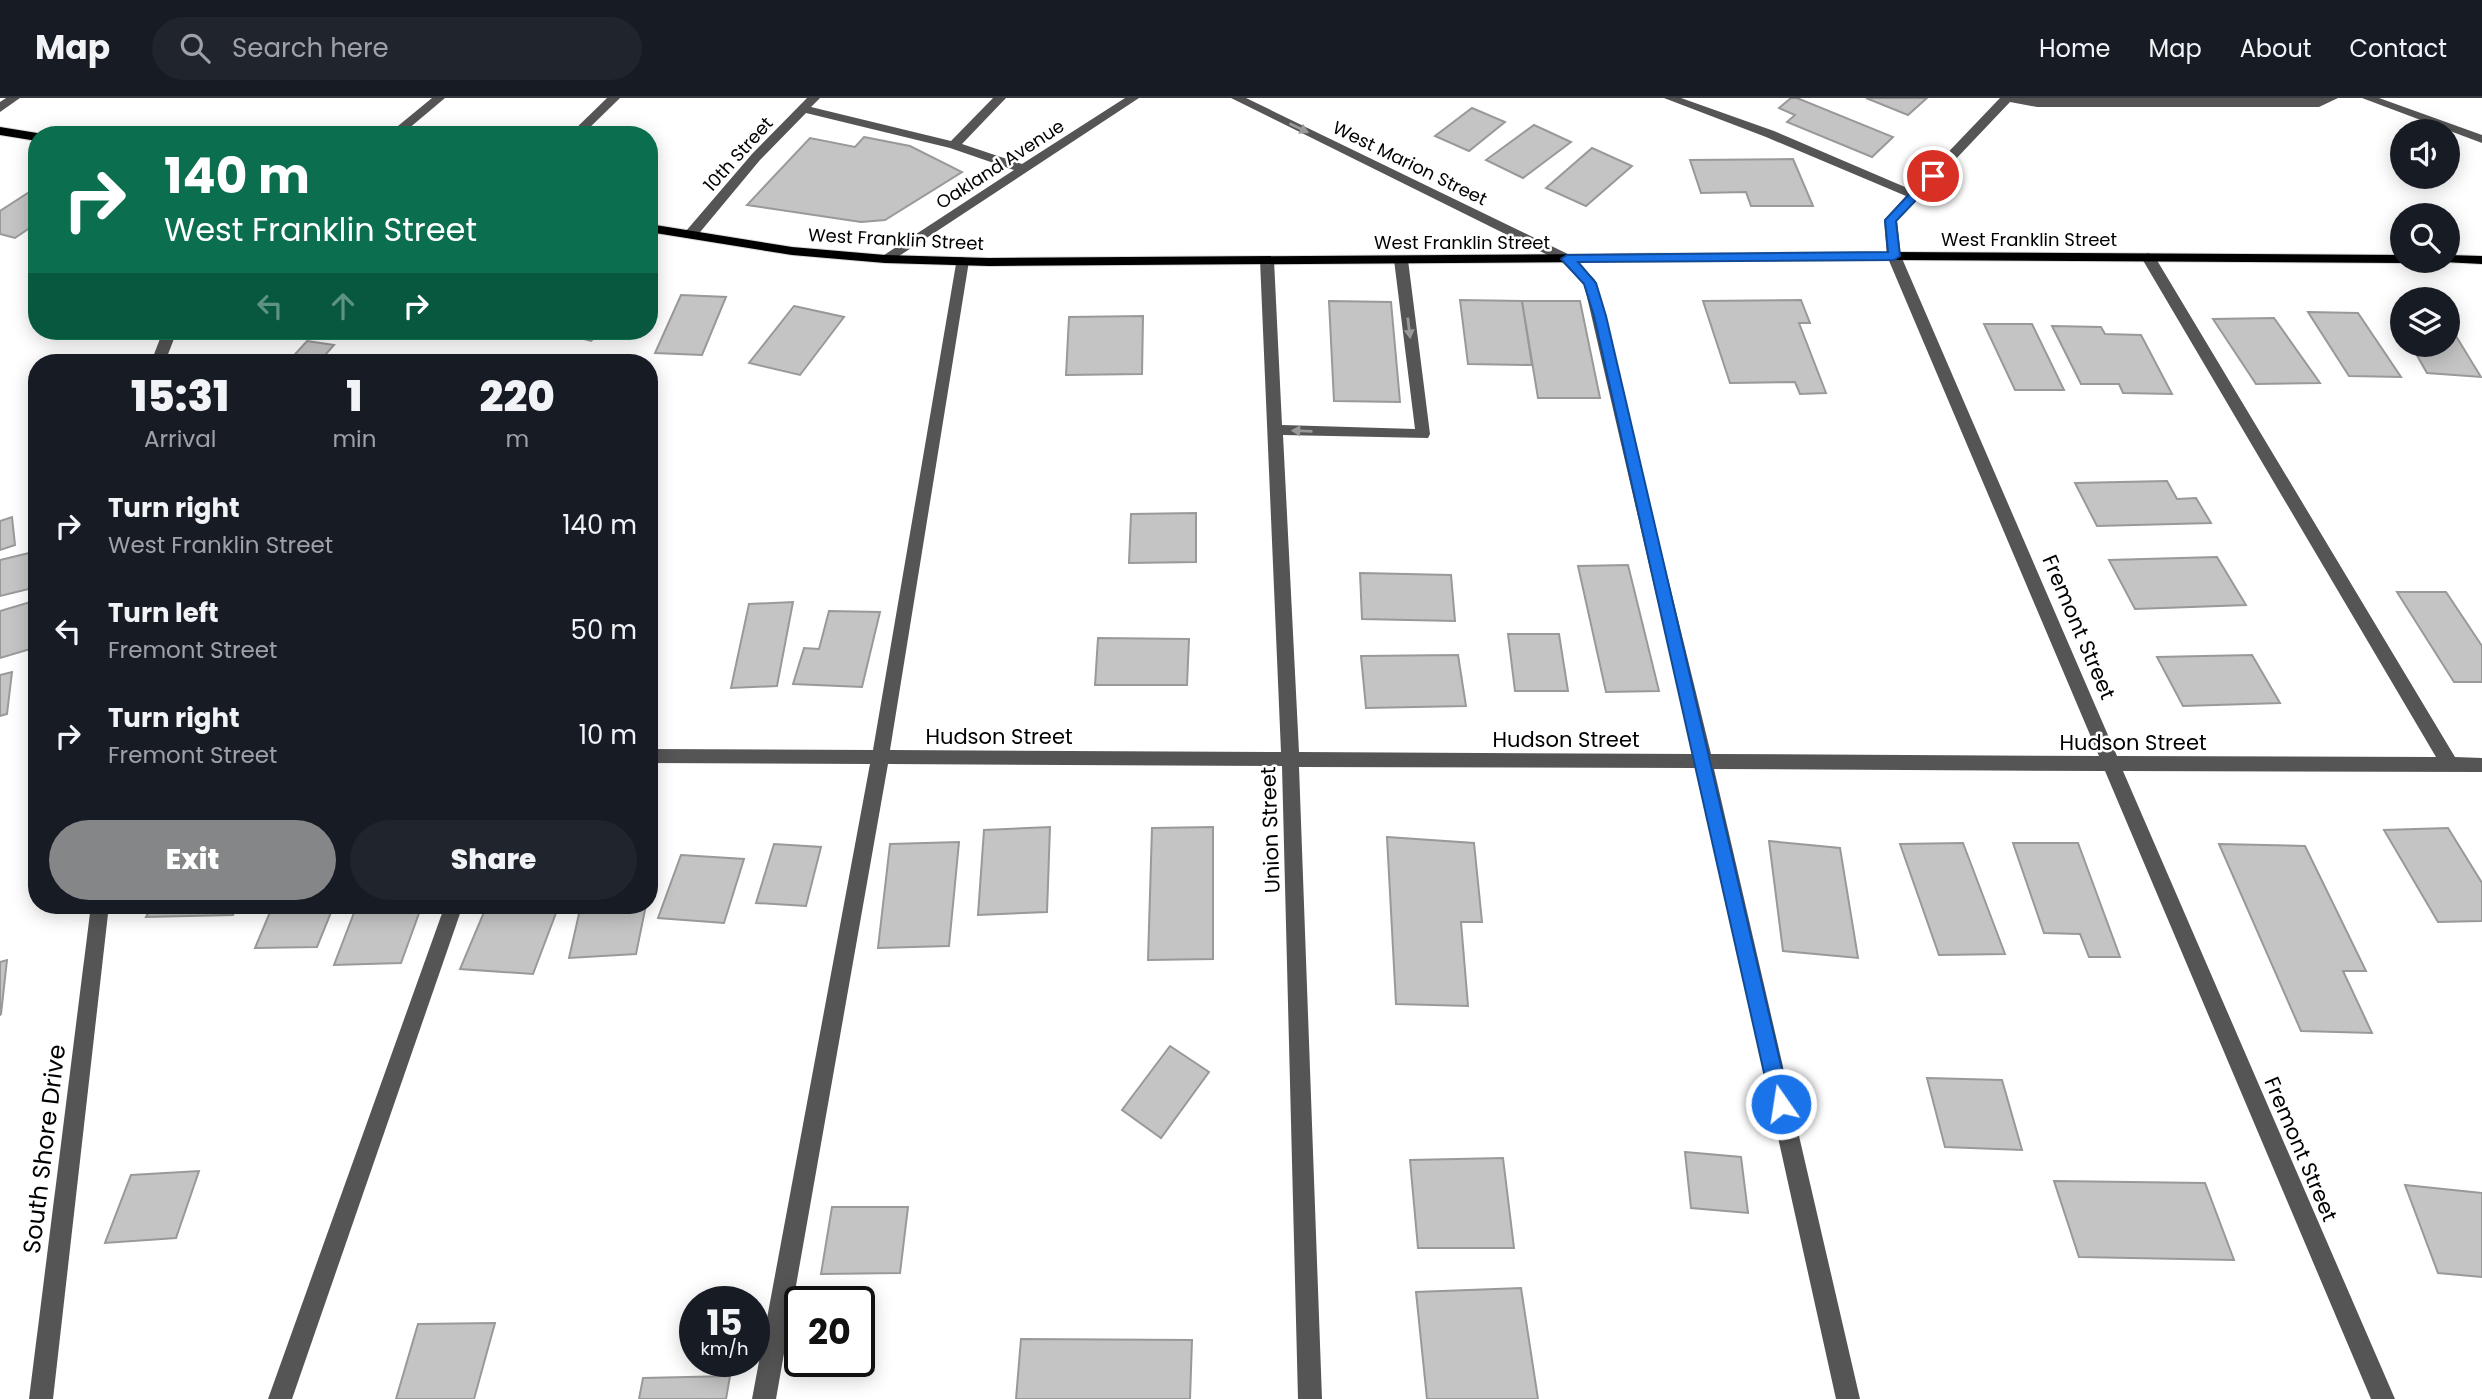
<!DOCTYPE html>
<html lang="en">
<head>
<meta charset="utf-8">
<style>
  body { margin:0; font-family:Poppins,sans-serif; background:#20242c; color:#f1f3f6; height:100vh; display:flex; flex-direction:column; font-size:26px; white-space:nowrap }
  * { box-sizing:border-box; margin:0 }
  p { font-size:23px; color:#9ea1a6 }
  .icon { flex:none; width:38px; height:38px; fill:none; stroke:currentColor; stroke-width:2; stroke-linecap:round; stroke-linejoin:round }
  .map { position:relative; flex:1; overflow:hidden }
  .side { position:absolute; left:28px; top:256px; width:630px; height:560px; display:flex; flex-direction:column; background:#171b24; border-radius:28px; box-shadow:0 4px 18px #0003 }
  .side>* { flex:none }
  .banner { position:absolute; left:28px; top:28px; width:630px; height:214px; border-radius:28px; box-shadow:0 4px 18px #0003; background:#0b6e4f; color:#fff; overflow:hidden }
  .controls { position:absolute; left:2390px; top:21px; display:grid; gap:14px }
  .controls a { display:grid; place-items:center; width:70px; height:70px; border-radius:50%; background:#171b24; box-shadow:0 4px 18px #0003; font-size:35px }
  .speed { position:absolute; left:679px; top:1188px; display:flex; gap:14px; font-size:35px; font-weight:700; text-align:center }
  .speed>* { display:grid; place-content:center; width:91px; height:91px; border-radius:50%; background:#171b24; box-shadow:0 4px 18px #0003; line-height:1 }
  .speed small { font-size:18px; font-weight:400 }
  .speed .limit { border:4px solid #111; border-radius:10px; background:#fff; color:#111 }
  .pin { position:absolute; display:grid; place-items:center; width:60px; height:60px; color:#fff; margin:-30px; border:4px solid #fff; border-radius:50%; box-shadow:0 2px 7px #0007 }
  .me { position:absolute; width:77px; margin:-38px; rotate:347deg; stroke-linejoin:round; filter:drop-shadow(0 0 5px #0008) }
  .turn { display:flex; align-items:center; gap:24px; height:147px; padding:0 21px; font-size:32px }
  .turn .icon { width:91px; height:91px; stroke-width:2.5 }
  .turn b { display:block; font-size:49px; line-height:60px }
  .lanes { display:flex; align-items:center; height:66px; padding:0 21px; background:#0003; justify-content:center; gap:35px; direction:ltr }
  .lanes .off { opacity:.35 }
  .eta { display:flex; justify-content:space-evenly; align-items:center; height:119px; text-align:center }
  .eta b { font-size:42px; font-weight:800; line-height:49px }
  .button { display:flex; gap:14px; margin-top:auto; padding:14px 21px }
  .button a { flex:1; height:80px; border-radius:42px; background:#858687; color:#fff; font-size:28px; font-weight:800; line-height:80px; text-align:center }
  .button a+a { background:#20242c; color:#f1f3f6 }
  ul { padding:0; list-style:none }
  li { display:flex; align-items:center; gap:21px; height:105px; padding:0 21px }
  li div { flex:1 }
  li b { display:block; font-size:26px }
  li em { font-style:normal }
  header { display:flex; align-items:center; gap:42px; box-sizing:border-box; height:98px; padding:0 35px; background:#171b24; border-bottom:2px solid #363941 }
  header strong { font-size:33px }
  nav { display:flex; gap:38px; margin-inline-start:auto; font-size:24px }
  .search { width:490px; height:63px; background:#20242c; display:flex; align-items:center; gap:18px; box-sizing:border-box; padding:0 24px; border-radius:38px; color:#9ea1a6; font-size:26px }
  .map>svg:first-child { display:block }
  .building { fill:#c4c4c4; stroke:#999; stroke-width:2 }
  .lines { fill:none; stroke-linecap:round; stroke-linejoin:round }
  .major-casing { stroke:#dbdbdb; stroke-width:2 }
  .minor { fill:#555; fill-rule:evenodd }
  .major { fill:#000; fill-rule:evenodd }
  .oneway { fill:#999 }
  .route { fill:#1a73e8; stroke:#114b97; stroke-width:2 }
  .labels { text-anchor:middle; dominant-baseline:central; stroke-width:5; stroke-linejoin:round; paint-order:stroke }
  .far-street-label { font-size:18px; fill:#000; stroke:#fff }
  .street-label { font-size:21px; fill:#000; stroke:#fff }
  .near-street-label { font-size:24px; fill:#000; stroke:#fff }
</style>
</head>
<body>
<header>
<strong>Map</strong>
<div class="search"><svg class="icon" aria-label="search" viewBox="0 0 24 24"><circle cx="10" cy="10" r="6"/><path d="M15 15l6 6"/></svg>Search here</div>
<nav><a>Home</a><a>Map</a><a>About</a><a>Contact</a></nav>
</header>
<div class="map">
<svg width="2482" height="1301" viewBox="0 0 2482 1301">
  <rect width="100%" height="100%" fill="#fff"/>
  <g class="building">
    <polygon points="1791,0 1797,0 1893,39 1872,59 1787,24 1795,17 1779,10"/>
    <polygon points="1866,0 1927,0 1908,17"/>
    <polygon points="1472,10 1505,24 1469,53 1435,38"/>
    <polygon points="1534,27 1571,44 1523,80 1486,62"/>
    <polygon points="864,39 910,48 962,74 885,122 861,124 747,107 810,40 855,49"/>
    <polygon points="1592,50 1632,68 1586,108 1546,90"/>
    <polygon points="1793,61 1813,108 1751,108 1746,94 1701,95 1690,62"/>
    <polygon points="37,89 37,125 15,140 0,136 0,113"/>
    <polygon points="681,197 726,199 702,257 655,255"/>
    <polygon points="1460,202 1522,203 1532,267 1468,266"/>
    <polygon points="1801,202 1810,225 1799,225 1826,295 1800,296 1795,284 1730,285 1703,203"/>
    <polygon points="1329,203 1391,204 1400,304 1334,303"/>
    <polygon points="1522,203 1580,203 1600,300 1538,300"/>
    <polygon points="794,208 844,219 800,277 749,265"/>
    <polygon points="2308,214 2358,215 2401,279 2349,278"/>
    <polygon points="1143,218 1142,276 1066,277 1069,219"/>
    <polygon points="2274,220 2320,285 2256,286 2213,221"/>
    <polygon points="2448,225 2481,279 2427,275 2411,247 2448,247"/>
    <polygon points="1984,226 2032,226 2064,292 2015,292"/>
    <polygon points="2052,228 2101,229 2105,236 2141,237 2172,296 2123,295 2119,286 2081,286"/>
    <polygon points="555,233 602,233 591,243"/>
    <polygon points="307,243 334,247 319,264 288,264"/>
    <polygon points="2167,383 2177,401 2196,400 2211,425 2097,428 2075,385"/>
    <polygon points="1196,415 1196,464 1129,465 1131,416"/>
    <polygon points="12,419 15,447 0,452 0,423"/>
    <polygon points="37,453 37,489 0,498 0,462"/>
    <polygon points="2217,459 2246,507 2135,511 2109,462"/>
    <polygon points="1628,467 1659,593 1606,594 1578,468"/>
    <polygon points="1360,475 1451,477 1455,523 1362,521"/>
    <polygon points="2397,494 2446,494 2482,548 2482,584 2454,584"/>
    <polygon points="37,502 37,549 0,560 0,513"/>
    <polygon points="793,504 777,588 731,590 749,506"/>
    <polygon points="829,513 880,514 862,589 793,586 804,550 819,551"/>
    <polygon points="1508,536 1559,536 1568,593 1515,593"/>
    <polygon points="1098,540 1189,541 1187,587 1095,587"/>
    <polygon points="1458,557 1466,608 1366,610 1361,558"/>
    <polygon points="2252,557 2280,605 2183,608 2157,559"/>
    <polygon points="12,574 7,616 0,618 0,577"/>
    <polygon points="1050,729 1047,814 978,817 984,732"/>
    <polygon points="1213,729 1213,861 1148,862 1152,730"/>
    <polygon points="2448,730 2482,785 2482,823 2438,824 2384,732"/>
    <polygon points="1387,739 1474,745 1482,824 1461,824 1468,908 1396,906"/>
    <polygon points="1769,743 1840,750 1858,860 1783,853"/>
    <polygon points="959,744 949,848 878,850 890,746"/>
    <polygon points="1963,745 2005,856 1939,857 1900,746"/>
    <polygon points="2013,745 2078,745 2120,859 2089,859 2080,836 2044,835"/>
    <polygon points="774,746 821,749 806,808 756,805"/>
    <polygon points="2219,746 2305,748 2366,873 2343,873 2372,935 2301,933"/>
    <polygon points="681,757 744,761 724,825 658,820"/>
    <polygon points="152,807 238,807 233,817 146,819"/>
    <polygon points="273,807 334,807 317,849 255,850"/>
    <polygon points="357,807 422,807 401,865 334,867"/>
    <polygon points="487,807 559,807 533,876 460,871"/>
    <polygon points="581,807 646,807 636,856 569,860"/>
    <polygon points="7,862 1,916 0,917 0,864"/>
    <polygon points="1170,948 1209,974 1161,1040 1122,1012"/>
    <polygon points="1927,980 2002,982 2022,1052 1945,1049"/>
    <polygon points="1685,1054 1741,1059 1748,1115 1691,1110"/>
    <polygon points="1503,1060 1514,1150 1418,1150 1410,1062"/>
    <polygon points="199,1073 176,1140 105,1145 131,1077"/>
    <polygon points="2054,1083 2205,1085 2234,1162 2079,1159"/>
    <polygon points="2405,1087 2482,1095 2482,1179 2438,1175"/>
    <polygon points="832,1109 908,1109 900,1175 821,1176"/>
    <polygon points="1521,1190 1538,1301 1427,1301 1416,1194"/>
    <polygon points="495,1225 474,1301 396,1301 418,1226"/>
    <polygon points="1021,1241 1192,1242 1190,1301 1016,1301"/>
    <polygon points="730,1278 726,1301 639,1301 643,1280"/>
  </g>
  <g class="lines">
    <g class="major-casing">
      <g id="major">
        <polygon points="0,29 37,35 42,37 37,37 37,43 0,37"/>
        <polygon points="649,126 792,149 885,157 989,160 1894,154 2403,157 2403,163 2408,163 2403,165 1894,162 989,168 885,165 792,157 649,134"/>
        <polygon points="2448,157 2482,158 2482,166 2443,164 2448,163"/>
      </g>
    </g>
    <g class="minor">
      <polygon points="6,0 20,0 0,14 0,4"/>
      <polygon points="432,0 445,0 401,37 387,37"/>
      <polygon points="607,0 620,0 582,37 569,37"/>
      <polygon points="807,0 820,0 811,9 951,43 993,0 1006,0 962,46 1022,66 1125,0 1139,0 890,164 885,165 878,161 1014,72 950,50 806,15 760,62 696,139 686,139 686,133 752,56"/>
      <polygon points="1231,0 1246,0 1572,158 1595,182 1711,656 2099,658 1887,158 1884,122 1906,98 1766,39 1664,0 1681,0 1774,33 1912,92 2000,0 2338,0 2319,9 2037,9 2010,4 1897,123 1901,158 2117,658 2436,659 2141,159 2148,155 2155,159 2455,659 2482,660 2482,674 2123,673 2395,1301 2371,1301 2105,673 1714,671 1860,1301 1836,1301 1696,670 1299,669 1322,1301 1298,1301 1282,668 888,666 776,1301 752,1301 870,666 649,665 649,651 873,652 957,160 962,159 969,163 890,652 1281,654 1260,162 1267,158 1274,162 1282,327 1415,331 1394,162 1401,158 1408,162 1430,336 1428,340 1283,337 1299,654 1693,656 1584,186 1562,164"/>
      <polygon points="2362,0 2379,0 2482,37 2482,45"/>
      <polygon points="163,233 177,233 165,264 151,264"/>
      <polygon points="91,807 109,807 53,1301 29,1301"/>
      <polygon points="445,807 463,807 292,1301 268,1301"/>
    </g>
    <use href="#major" class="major"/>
  </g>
  <defs><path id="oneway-solid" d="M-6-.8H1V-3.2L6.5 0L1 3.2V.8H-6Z" transform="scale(1.75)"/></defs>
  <g class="oneway">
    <use href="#oneway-solid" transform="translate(1299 30) rotate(26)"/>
    <use href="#oneway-solid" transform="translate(1409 230) rotate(83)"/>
    <use href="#oneway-solid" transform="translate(1302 333) rotate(-178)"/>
  </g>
  <polygon class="route" points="1929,75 1939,78 1896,123 1900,158 1894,162 1578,164 1596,185 1606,218 1790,1006 1787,1012 1781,1015 1774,1012 1771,1006 1594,218 1584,186 1561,161 1567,157 1888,154 1885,122"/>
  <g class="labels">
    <g class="far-street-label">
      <text transform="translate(738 56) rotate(-48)">10th Street</text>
      <text transform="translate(1410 65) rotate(26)">West Marion Street</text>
      <text transform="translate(1000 66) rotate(-33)">Oakland Avenue</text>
      <text transform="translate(896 141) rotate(3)">West Franklin Street</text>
      <text x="2029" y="141">West Franklin Street</text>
      <text x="1462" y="144">West Franklin Street</text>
    </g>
    <g class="street-label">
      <text transform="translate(2079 529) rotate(67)">Fremont Street</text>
      <text x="999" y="638">Hudson Street</text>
      <text x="1566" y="641">Hudson Street</text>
      <text x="2133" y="644">Hudson Street</text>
      <text transform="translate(1270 732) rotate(-92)">Union Street</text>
      <text transform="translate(2301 1051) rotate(67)">Fremont Street</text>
    </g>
    <g class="near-street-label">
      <text transform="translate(44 1051) rotate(-83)">South Shore Drive</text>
    </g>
  </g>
</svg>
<div class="controls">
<a><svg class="icon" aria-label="sound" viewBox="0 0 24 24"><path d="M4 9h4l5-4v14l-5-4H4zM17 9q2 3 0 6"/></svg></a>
<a><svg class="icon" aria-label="search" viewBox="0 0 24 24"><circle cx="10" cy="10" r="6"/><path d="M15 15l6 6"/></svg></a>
<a><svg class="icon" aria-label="layers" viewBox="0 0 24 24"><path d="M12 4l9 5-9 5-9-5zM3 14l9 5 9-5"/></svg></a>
</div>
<div class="speed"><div>15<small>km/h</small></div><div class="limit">20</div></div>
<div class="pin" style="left:1933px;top:78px;background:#d93025"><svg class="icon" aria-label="arrive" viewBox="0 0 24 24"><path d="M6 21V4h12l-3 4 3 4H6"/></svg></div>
<svg class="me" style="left:1781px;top:1006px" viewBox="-20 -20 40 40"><circle r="17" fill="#1a73e8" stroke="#fff" stroke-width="3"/><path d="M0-11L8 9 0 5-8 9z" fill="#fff"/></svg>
<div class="banner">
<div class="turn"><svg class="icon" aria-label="right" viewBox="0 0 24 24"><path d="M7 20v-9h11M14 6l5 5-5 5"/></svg><div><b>140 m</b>West Franklin Street</div></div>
<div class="lanes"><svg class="icon off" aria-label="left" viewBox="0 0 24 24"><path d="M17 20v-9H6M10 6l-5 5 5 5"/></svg><svg class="icon off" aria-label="ahead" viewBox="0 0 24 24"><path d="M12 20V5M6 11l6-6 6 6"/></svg><svg class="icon" aria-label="right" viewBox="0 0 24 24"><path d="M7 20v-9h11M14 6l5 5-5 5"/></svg></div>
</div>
<section class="side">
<div class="eta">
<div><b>15:31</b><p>Arrival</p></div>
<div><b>1</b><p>min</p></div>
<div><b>220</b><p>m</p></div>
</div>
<ul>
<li><svg class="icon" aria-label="right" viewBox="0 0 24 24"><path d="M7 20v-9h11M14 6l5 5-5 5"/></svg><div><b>Turn right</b><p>West Franklin Street</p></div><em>140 m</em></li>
<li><svg class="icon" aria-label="left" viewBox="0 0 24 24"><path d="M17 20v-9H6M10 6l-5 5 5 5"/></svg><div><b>Turn left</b><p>Fremont Street</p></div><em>50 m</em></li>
<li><svg class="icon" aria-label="right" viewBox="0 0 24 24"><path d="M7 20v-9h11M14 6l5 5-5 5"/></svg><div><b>Turn right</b><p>Fremont Street</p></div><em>10 m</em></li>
</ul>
<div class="button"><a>Exit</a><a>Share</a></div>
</section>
</div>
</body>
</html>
